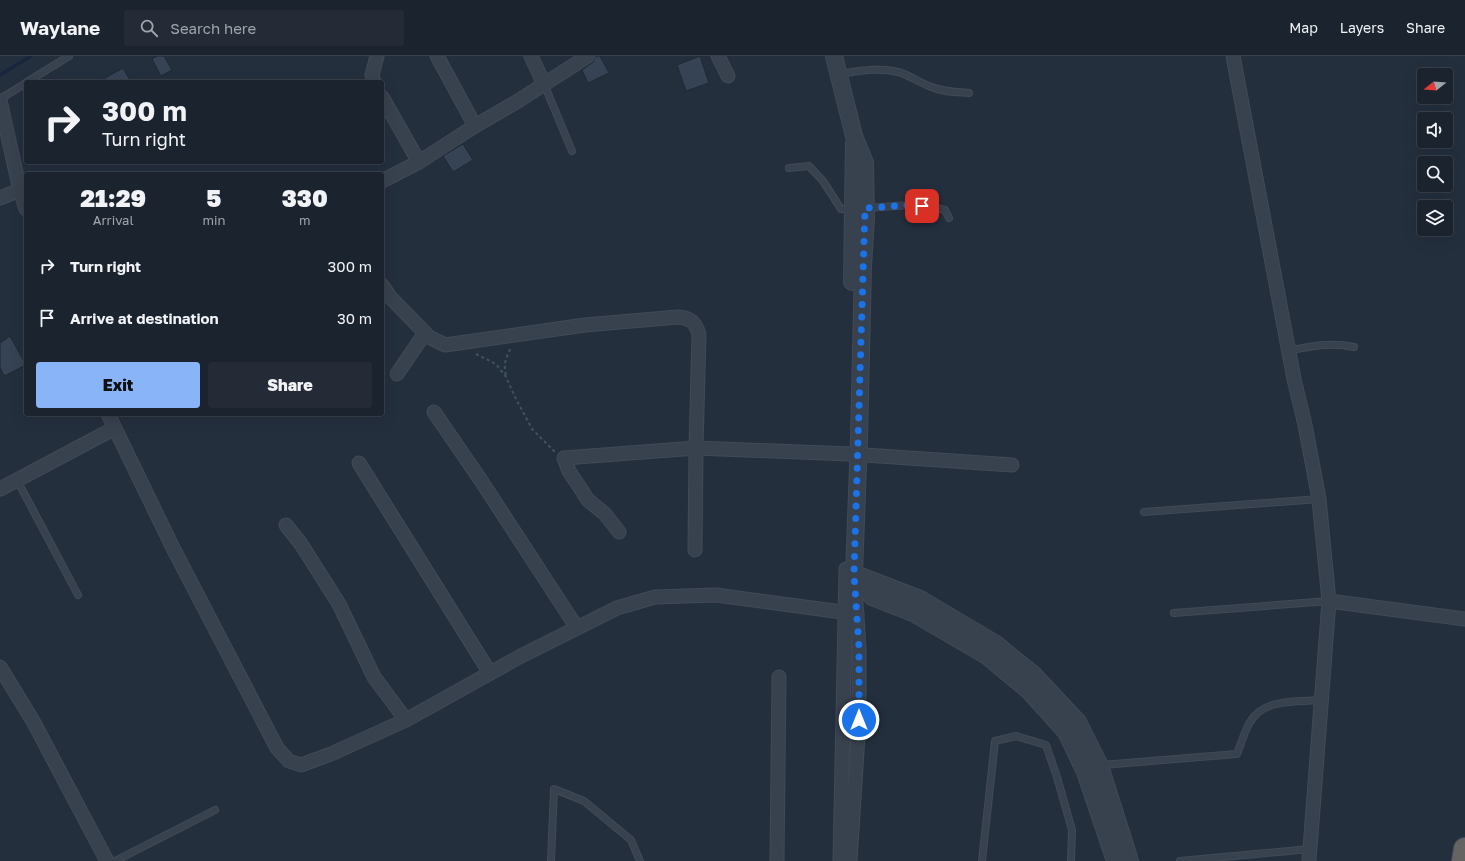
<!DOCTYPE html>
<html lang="en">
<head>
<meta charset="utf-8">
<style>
  body { margin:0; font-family:"Golos Text",sans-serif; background:#242b36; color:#f1f3f6; height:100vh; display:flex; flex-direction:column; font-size:15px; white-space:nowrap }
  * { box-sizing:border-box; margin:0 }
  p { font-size:13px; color:#a0a4aa }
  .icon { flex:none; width:22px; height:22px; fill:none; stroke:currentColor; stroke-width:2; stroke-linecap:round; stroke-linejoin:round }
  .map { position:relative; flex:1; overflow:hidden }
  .side { position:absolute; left:24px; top:116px; width:360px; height:244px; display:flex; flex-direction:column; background:#1b232e; border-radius:4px; box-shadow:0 4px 16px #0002,0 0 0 1px #39404a }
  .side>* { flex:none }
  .hud { position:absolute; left:24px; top:24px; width:360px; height:84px; border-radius:4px; box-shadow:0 4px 16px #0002,0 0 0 1px #39404a; background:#1b232e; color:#f1f3f6; overflow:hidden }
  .needle { width:26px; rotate:253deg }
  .buttons { position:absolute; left:1417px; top:12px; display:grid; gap:8px }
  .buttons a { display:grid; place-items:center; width:36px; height:36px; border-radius:4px; background:#1b232e; box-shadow:0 4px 16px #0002,0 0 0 1px #39404a; font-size:20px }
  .pin { position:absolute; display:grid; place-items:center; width:34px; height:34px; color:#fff; margin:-17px; border-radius:8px; box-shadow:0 2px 6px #0006 }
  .me { position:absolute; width:44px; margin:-22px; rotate:0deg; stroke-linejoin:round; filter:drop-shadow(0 0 3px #0008) }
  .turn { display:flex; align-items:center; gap:14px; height:84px; padding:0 12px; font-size:18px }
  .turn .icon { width:52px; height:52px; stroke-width:2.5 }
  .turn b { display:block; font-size:28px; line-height:34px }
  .eta { display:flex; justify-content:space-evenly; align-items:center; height:68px; text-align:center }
  .eta b { font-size:24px; font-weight:800; line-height:28px }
  .button { display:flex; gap:8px; margin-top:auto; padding:8px 12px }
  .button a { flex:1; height:46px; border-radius:4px; background:#8ab4f8; color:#111; font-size:16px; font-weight:800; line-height:46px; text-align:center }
  .button a+a { background:#242b36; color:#f1f3f6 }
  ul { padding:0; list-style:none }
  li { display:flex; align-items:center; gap:12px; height:52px; padding:0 12px }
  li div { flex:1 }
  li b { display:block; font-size:15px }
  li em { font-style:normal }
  header { display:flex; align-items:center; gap:24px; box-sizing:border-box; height:56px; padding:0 20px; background:#1b232e; border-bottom:1px solid #39404a }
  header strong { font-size:19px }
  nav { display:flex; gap:22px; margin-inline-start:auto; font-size:14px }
  .search { width:280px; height:36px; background:#242b36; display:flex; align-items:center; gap:10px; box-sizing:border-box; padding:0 14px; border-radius:4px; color:#a0a4aa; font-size:15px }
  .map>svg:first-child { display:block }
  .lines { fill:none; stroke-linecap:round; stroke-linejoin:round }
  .stream { stroke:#17263c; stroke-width:3.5 }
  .building { fill:#364354; stroke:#1f2835 }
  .service-casing { stroke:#414a57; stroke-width:8 }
  .minor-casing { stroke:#414a57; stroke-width:15 }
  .tertiary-casing { stroke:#414a57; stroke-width:18 }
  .trunk-casing { stroke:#434c59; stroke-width:24 }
  .path { stroke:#3f5557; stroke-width:2; stroke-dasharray:3 3; stroke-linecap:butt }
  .service { stroke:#38414e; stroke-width:6 }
  .minor { stroke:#38414e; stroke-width:13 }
  .tertiary { stroke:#38414e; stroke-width:16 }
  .trunk { stroke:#656462; stroke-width:22 }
  .route { stroke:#1a73e8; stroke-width:7; stroke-dasharray:0 12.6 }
</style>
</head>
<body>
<header>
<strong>Waylane</strong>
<div class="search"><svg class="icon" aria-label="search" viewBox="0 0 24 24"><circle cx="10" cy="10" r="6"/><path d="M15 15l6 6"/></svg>Search here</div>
<nav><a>Map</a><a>Layers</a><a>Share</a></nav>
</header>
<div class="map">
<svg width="1465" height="805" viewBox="0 0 1465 805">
  <rect width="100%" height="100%" fill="#242f3e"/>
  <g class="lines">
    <polyline class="stream" points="0,19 31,0"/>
  </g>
  <g class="building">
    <polygon points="157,0 164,0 172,14 161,20 152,3"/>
    <polygon points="596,0 600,0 609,17 588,27 582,14 593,6"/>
    <polygon points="700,0 709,27 686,35 677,9"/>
    <polygon points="123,12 131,26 98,26"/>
    <polygon points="463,88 473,104 453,116 443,100"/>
    <polygon points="10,280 26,309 4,320 0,311 0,287"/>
  </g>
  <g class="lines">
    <g class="service-casing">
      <g id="service">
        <path d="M839,18C859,15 878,11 898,16C909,19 919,26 929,30C942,36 956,36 969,37"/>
        <polyline points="27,26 69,0"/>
        <polyline points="544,28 572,95"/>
        <polyline points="0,43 26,27"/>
        <polyline points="789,112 809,110 823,125 841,153 853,153"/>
        <polyline points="866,152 911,149 932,151 945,154 949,162"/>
        <path d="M1288,295C1311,290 1331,286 1354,291"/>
        <polyline points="17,424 78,539"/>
        <polyline points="1144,456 1319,443"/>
        <polyline points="1174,557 1329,545"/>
        <path d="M1102,709L1237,698C1241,688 1244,676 1250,666C1264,642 1297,646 1322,644"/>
        <polyline points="115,805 215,754"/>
        <polyline points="551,805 554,733 584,745 631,784 640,805"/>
        <polyline points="982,805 995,685 1016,680 1046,689 1057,721 1072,774 1071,805"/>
        <polyline points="1180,805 1310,793"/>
      </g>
    </g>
    <g class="minor-casing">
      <g id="minor">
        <polyline points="437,0 475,70"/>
        <polyline points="531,0 544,28"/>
        <polyline points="718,0 728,20"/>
        <polyline points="1233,0 1294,323 1305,369 1319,443 1329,545 1309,805"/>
        <polyline points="374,26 372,19 377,0"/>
        <polyline points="382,41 419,106"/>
        <polyline points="0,45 20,134 26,153"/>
        <polyline points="382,125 419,106 475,70 518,45 588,0"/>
        <polyline points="0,142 20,134"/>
        <path d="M382,229L390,241L429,281L445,289L585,269L678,261C691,262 695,266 699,278L696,392L695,494"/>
        <polyline points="397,318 425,277"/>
        <polyline points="434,356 482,426 577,572"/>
        <polyline points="108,358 173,492 277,692 289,705 301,709 331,698 406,664 521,600 617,552 655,541 716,539 857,558"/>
        <polyline points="359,407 490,617"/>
        <polyline points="0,433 115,372"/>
        <polyline points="286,469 301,488 339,548 374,621 406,664"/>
        <polyline points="619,476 605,458 588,444 569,415 564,402 696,392 850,398 1012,409"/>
        <polyline points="1329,545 1465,563"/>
        <polyline points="0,611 33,665 107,805"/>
        <polyline points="777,805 779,621"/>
        <polyline points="840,805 846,513"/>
        <polyline points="850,805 859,664 859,591 854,518"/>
      </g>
    </g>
    <g class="tertiary-casing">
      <g id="tertiary">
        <polyline points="834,0 854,80 865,107 866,161 863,210 859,382 854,518 872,541 915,558 987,600 1028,634 1066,676 1085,716 1115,805"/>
        <polyline points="852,226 854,87"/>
        <polyline points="855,518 920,543 996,588 1033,618 1078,666 1100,710 1130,805"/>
      </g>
    </g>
    <g class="trunk-casing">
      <polyline id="trunk" points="1463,805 1465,793"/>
    </g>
    <g class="path">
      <polyline points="476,298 496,308 506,321 515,341 532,373 555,396"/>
      <path d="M506,319C503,309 506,301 511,292"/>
    </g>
    <use href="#service" class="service"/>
    <use href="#minor" class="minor"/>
    <use href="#tertiary" class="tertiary"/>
    <use href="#trunk" class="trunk"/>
  </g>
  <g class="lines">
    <polyline class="route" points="859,664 859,591 854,518 865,152 911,149 922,150"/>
  </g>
</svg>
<div class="buttons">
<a><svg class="needle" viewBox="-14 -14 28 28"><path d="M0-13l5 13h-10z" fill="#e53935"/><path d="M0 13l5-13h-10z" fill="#a0a4aa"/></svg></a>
<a><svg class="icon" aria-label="sound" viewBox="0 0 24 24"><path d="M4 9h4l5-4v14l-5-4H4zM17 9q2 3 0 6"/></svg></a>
<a><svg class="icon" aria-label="search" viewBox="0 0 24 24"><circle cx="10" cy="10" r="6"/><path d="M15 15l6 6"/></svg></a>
<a><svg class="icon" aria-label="layers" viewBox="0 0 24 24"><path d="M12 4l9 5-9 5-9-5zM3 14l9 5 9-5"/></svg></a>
</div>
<div class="pin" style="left:922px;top:150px;background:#d93025"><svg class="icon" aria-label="arrive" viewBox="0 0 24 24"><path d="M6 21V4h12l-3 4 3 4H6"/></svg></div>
<svg class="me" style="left:859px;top:664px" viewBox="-20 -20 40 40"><circle r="17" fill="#1a73e8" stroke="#fff" stroke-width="3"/><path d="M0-11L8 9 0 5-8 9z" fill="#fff"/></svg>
<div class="hud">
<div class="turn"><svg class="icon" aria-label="right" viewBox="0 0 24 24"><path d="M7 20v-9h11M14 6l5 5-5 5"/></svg><div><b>300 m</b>Turn right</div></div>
</div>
<section class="side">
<div class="eta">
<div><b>21:29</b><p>Arrival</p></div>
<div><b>5</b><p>min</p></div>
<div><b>330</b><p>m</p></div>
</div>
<ul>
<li><svg class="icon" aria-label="right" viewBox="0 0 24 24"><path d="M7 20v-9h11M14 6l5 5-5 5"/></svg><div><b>Turn right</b></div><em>300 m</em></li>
<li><svg class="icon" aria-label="arrive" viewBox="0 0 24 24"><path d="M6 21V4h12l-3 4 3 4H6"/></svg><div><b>Arrive at destination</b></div><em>30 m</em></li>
</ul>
<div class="button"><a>Exit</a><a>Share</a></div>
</section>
</div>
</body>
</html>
